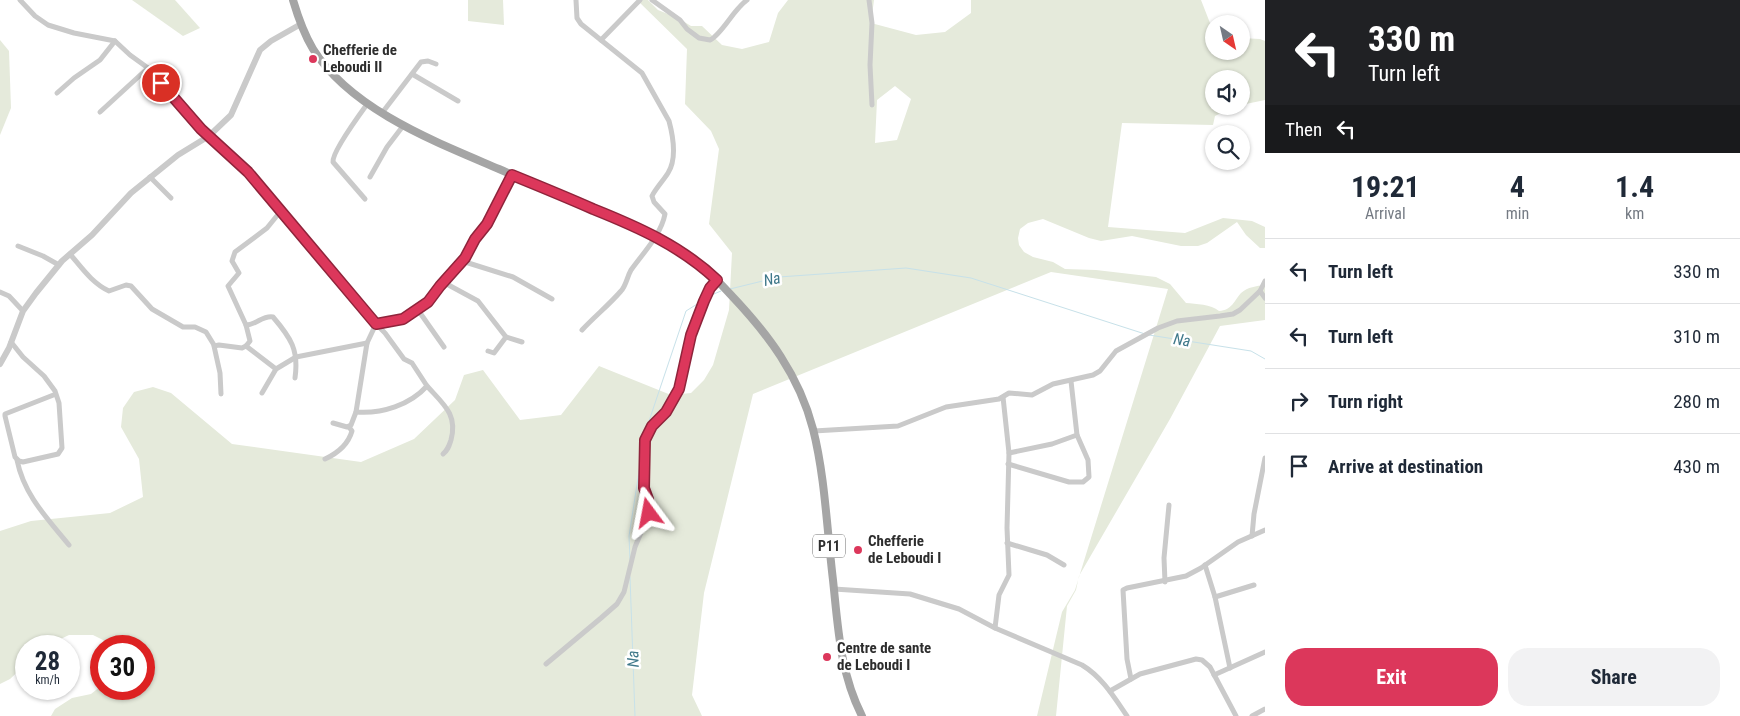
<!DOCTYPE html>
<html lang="en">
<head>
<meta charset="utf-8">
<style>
  body { margin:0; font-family:"Roboto Condensed",sans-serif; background:#f2f2f3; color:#1f2937; height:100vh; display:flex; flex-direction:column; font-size:19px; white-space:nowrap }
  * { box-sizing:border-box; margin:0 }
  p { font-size:16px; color:#747a83 }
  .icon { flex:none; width:28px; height:28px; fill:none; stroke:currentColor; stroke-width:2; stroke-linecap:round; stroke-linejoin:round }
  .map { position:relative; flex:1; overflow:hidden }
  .details { display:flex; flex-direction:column; background:#fff; width:475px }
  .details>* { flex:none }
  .hud { background:#202124; color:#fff; overflow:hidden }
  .needle { width:32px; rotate:146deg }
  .buttons { position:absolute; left:1205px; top:15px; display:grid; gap:10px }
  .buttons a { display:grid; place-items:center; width:45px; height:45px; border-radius:50%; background:#fff; box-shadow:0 1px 4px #0004; font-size:25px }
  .speed { position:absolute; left:15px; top:635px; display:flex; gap:10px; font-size:25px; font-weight:700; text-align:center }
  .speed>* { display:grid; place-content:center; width:65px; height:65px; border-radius:50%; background:#fff; box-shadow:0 1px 4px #0004; line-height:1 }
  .speed small { font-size:12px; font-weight:400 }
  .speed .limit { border:8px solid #d22; background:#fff; color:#111 }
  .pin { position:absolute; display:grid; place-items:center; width:42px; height:42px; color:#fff; margin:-21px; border:2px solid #fff; border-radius:50%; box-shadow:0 1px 5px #0007 }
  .me { position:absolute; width:55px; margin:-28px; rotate:347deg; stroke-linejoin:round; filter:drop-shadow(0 0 4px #0008) }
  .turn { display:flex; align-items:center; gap:18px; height:105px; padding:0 20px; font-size:22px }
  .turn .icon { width:65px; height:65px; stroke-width:2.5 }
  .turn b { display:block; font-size:35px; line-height:42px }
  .then { display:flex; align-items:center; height:48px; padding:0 20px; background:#0003; gap:10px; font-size:19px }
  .eta { display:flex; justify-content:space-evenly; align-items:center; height:85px; text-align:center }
  .eta b { font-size:30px; font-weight:700; line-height:35px }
  .cta { display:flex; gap:10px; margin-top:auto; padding:10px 20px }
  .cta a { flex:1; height:58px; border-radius:20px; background:#dc375b; color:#fff; font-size:20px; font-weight:700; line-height:58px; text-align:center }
  .cta a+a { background:#f2f2f3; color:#1f2937 }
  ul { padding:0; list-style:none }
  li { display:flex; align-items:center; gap:15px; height:65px; padding:0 20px; border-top:1px solid #e0e1e3 }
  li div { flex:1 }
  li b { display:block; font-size:19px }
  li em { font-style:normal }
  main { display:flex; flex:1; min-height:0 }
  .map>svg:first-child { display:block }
  .green { fill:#e5eadb; fill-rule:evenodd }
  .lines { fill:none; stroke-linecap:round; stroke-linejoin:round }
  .stream { stroke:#c7e1e9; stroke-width:1 }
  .minor { stroke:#cacaca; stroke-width:5 }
  .tertiary { stroke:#cacaca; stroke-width:6 }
  .primary { stroke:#a5a5a5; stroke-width:8 }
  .route-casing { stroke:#8f243b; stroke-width:12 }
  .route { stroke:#dc375b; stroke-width:9 }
  .poi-dot { fill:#dc375b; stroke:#fff; stroke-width:2 }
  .labels { text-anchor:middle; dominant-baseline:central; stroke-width:5; stroke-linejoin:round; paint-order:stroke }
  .shield { fill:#fff; stroke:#6c6c6c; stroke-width:1 }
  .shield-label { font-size:14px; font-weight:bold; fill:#2d2d2d }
  .poi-label { font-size:15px; font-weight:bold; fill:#2d2d2d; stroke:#fff; text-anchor:start }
  .water-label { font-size:16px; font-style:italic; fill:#3f788a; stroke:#fff }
</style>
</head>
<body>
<main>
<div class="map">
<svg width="1265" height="716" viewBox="0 0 1265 716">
  <rect width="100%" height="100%" fill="#fff"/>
  <g class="green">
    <polygon points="132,0 175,0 200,28 183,36"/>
    <polygon points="468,0 503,0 504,25 468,21"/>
    <path d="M637,0H648L658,10L678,18L691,26H702L722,45L742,49L769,42L778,13L788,0H874L871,23L916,35L945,32L971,13V0H1201L1210,23L1214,28V51H1241V38L1260,39L1265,41V100L1241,105V79H1214V106H1235L1215,116L1213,125L1122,123L1108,227L1185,233L1223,218L1252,221L1265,227V248H1260L1246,235L1237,222L1207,243L1198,246H1181L1132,236L1101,241L1089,238L1043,219L1028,223L1020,229L1018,238L1019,245L1024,252L1033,257L1053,262L1065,269L1096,270L1156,277L1170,284L1186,303C1196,304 1211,304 1219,311C1232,310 1234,301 1241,293C1248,287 1256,286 1265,285V320L1220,326L1170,419L1079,576L1076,590L1067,606L1056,716H1037L1062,612L1075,590L1168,289L1051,272L753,394L704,593L692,695L702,716H51L55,709L72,698L91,694L101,686V689H144V646H109L103,640L93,635H69L46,646H26V664L10,679L0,684V531L31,521L110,513L143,497L139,459L121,427L123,408L134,392L153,387L171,393L232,444L361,462L414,439L455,400L464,375L483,370L520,420L561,415L599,366L671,395L691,393L704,380L713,365L729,310L732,253L709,224L719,149L711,131L685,104L687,49ZM895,86L911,99L897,140L875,143L877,100Z"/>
    <polygon points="0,40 9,51 11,108 0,135"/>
  </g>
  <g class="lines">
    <g class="stream">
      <polyline points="730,289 779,277 906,268 971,278 1145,334"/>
      <polyline points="709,296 721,291"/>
      <polyline points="1149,335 1251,351 1265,359"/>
      <polyline points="630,560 629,536 645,433 686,311 702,301"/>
      <polyline points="630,577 635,716"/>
    </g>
    <g class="minor">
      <path d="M20,0L35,16L48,25L74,33L115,41L130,55L148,68L201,129L248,172L376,324L385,333L404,359L412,363L427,386C410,405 382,414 356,412"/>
      <path d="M576,0L577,18L581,24L642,73L669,121C673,136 677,159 668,173C663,181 656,188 652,196L654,202L665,214C661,235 643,253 631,270C627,277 626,286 621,291C609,305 595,316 582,330"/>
      <path d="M652,0L680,20L687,29L699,38L710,40C722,34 733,10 747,0"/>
      <polyline points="869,0 872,23 870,65 872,105"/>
      <polyline points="601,40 640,0"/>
      <polyline points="412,74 458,101"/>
      <polyline points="57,93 74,78 100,60 115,41"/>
      <polyline points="100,112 148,68"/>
      <polyline points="382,113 421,62 428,61 436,64"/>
      <polyline points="150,177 171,198"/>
      <polyline points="370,177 387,147 403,126"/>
      <path d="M365,199L333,162C332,152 360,114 368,103"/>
      <polyline points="18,246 43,256 59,265"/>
      <path d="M70,254C82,268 92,283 109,291L126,285L131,286L152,309L183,327H195L206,332L214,345"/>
      <polyline points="462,261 513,277 552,299"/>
      <polyline points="443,282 478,301 506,337 522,342"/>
      <polyline points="1260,291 1265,298"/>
      <polyline points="0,292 9,296 23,311"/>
      <polyline points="418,310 444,347"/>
      <polyline points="376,324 403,319 427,302 439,286 465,258 475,239 487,224 512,175"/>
      <path d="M246,325C256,325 263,315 273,317C291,338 299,350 295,378"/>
      <polyline points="11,342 23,357 44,376 55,391 59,403 62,448 58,454 23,462 19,461 15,457 5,416 5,414 56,394"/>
      <polyline points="246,346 276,369"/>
      <polyline points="488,351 494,353 506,337"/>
      <path d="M427,386C443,404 458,414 451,440C449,446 448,450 443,454"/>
      <polyline points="262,393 276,369 296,357 367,343"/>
      <polyline points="221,394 220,373 214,346 219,345 242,348 246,346 250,341 246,325 228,286 239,273 232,261 235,252 267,228 280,212"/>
      <polyline points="333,423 347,427 351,425 356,412 367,343 376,324"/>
      <polyline points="814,431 898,426 946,407 999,399 1009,393 1032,395 1053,384 1093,375 1100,371 1116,351 1158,328 1177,321 1220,316 1233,314 1240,310 1260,291 1265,281"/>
      <polyline points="1009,453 1052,444 1077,435"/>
      <path d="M325,459C338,453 348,445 352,431L349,427"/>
      <path d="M17,460C24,495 47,518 69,545"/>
      <polyline points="1008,464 1069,482 1083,482 1089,477 1088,460 1077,435 1071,381"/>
      <polyline points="1252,536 1254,514 1265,458"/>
      <polyline points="1007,543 1047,555 1064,565"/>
      <polyline points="1205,565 1215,597 1230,668"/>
      <polyline points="1165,582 1164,558 1169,505"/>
      <path d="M834,589L910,594L959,609L995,628L1082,665C1102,677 1114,697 1127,716"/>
      <polyline points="1215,597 1254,585"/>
      <polyline points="995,628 999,595 1009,575 1007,528 1009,453 1003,397"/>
      <polyline points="546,664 601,618 617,604 624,592 635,547 649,513 648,499 643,488 647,436 652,426 666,412 679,389 691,335 704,301 710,288 717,280"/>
      <polyline points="1214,675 1265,652"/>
      <polyline points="1131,679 1127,659 1123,590 1127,588 1186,576 1201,568 1238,542 1265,530"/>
      <polyline points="1110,691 1140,674 1196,659 1202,660 1210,667 1236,716"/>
      <polyline points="1252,716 1265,709"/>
    </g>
    <polyline class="tertiary" points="0,364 9,348 23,311 36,293 62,261 92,235 131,193 178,155 209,136 231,115 260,50 271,41 301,24"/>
    <path class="primary" d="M293,0C298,17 304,34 313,49C351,110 436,142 499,169C545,189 590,208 636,227C654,236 672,244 689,256C705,267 718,281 731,295C768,334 799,375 813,429C825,476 827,531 833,580C838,627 840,673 862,716"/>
  </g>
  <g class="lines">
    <g class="route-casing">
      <path id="route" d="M161,83L201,129L248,172L376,324L403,319L428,302L440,286L465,258L475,239L487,224L512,175C539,186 566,197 593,209C638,227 681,246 717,280L710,288L704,301L691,335L679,389L666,412L652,426L645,440L644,488L648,499L649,513"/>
    </g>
    <use href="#route" class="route"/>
  </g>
  <g class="poi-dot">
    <circle cx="313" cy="59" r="5"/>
    <circle cx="858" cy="550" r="5"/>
    <circle cx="827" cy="657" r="5"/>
  </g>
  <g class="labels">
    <rect class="shield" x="813" y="534.5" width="32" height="23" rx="4"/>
    <g class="shield-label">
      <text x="829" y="546">P11</text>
    </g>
    <g class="poi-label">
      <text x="323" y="50">Chefferie de<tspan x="323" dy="17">Leboudi II</tspan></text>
      <text x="868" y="541">Chefferie<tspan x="868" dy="17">de Leboudi I</tspan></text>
      <text x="837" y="648">Centre de sante<tspan x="837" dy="17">de Leboudi I</tspan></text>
    </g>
    <g class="water-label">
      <text transform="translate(772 279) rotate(-11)">Na</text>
      <text transform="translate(1182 340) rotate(9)">Na</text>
      <text transform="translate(633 659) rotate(-92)">Na</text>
    </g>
  </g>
</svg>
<div class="buttons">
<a><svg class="needle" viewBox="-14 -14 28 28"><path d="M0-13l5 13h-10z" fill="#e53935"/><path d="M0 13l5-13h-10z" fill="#747a83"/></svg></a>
<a><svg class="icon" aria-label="sound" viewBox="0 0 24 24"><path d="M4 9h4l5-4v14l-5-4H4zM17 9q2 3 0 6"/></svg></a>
<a><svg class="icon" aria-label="search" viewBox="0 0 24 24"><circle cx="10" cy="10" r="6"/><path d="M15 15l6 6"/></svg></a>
</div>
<div class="speed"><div>28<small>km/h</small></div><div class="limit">30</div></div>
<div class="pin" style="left:161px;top:83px;background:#d93025"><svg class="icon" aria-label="arrive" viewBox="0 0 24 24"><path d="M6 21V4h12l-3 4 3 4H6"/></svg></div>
<svg class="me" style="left:649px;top:513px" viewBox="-20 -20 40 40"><path d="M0-17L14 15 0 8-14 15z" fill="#dc375b" stroke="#fff" stroke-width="4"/></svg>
</div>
<section class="details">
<div class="hud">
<div class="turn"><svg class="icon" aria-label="left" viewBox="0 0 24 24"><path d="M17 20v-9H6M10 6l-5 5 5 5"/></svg><div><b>330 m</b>Turn left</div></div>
<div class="then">Then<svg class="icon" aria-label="left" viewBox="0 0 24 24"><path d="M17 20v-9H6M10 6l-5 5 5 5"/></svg></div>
</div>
<div class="eta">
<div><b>19:21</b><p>Arrival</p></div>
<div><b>4</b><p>min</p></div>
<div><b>1.4</b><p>km</p></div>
</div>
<ul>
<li><svg class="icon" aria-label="left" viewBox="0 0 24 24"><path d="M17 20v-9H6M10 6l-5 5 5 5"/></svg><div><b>Turn left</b></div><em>330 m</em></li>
<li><svg class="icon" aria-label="left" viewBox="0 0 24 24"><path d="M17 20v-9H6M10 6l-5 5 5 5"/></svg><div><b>Turn left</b></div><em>310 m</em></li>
<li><svg class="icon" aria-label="right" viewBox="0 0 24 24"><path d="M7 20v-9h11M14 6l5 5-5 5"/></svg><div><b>Turn right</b></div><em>280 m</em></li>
<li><svg class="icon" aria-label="arrive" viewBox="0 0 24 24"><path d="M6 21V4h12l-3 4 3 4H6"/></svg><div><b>Arrive at destination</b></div><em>430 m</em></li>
</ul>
<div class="cta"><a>Exit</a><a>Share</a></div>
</section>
</main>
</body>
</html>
